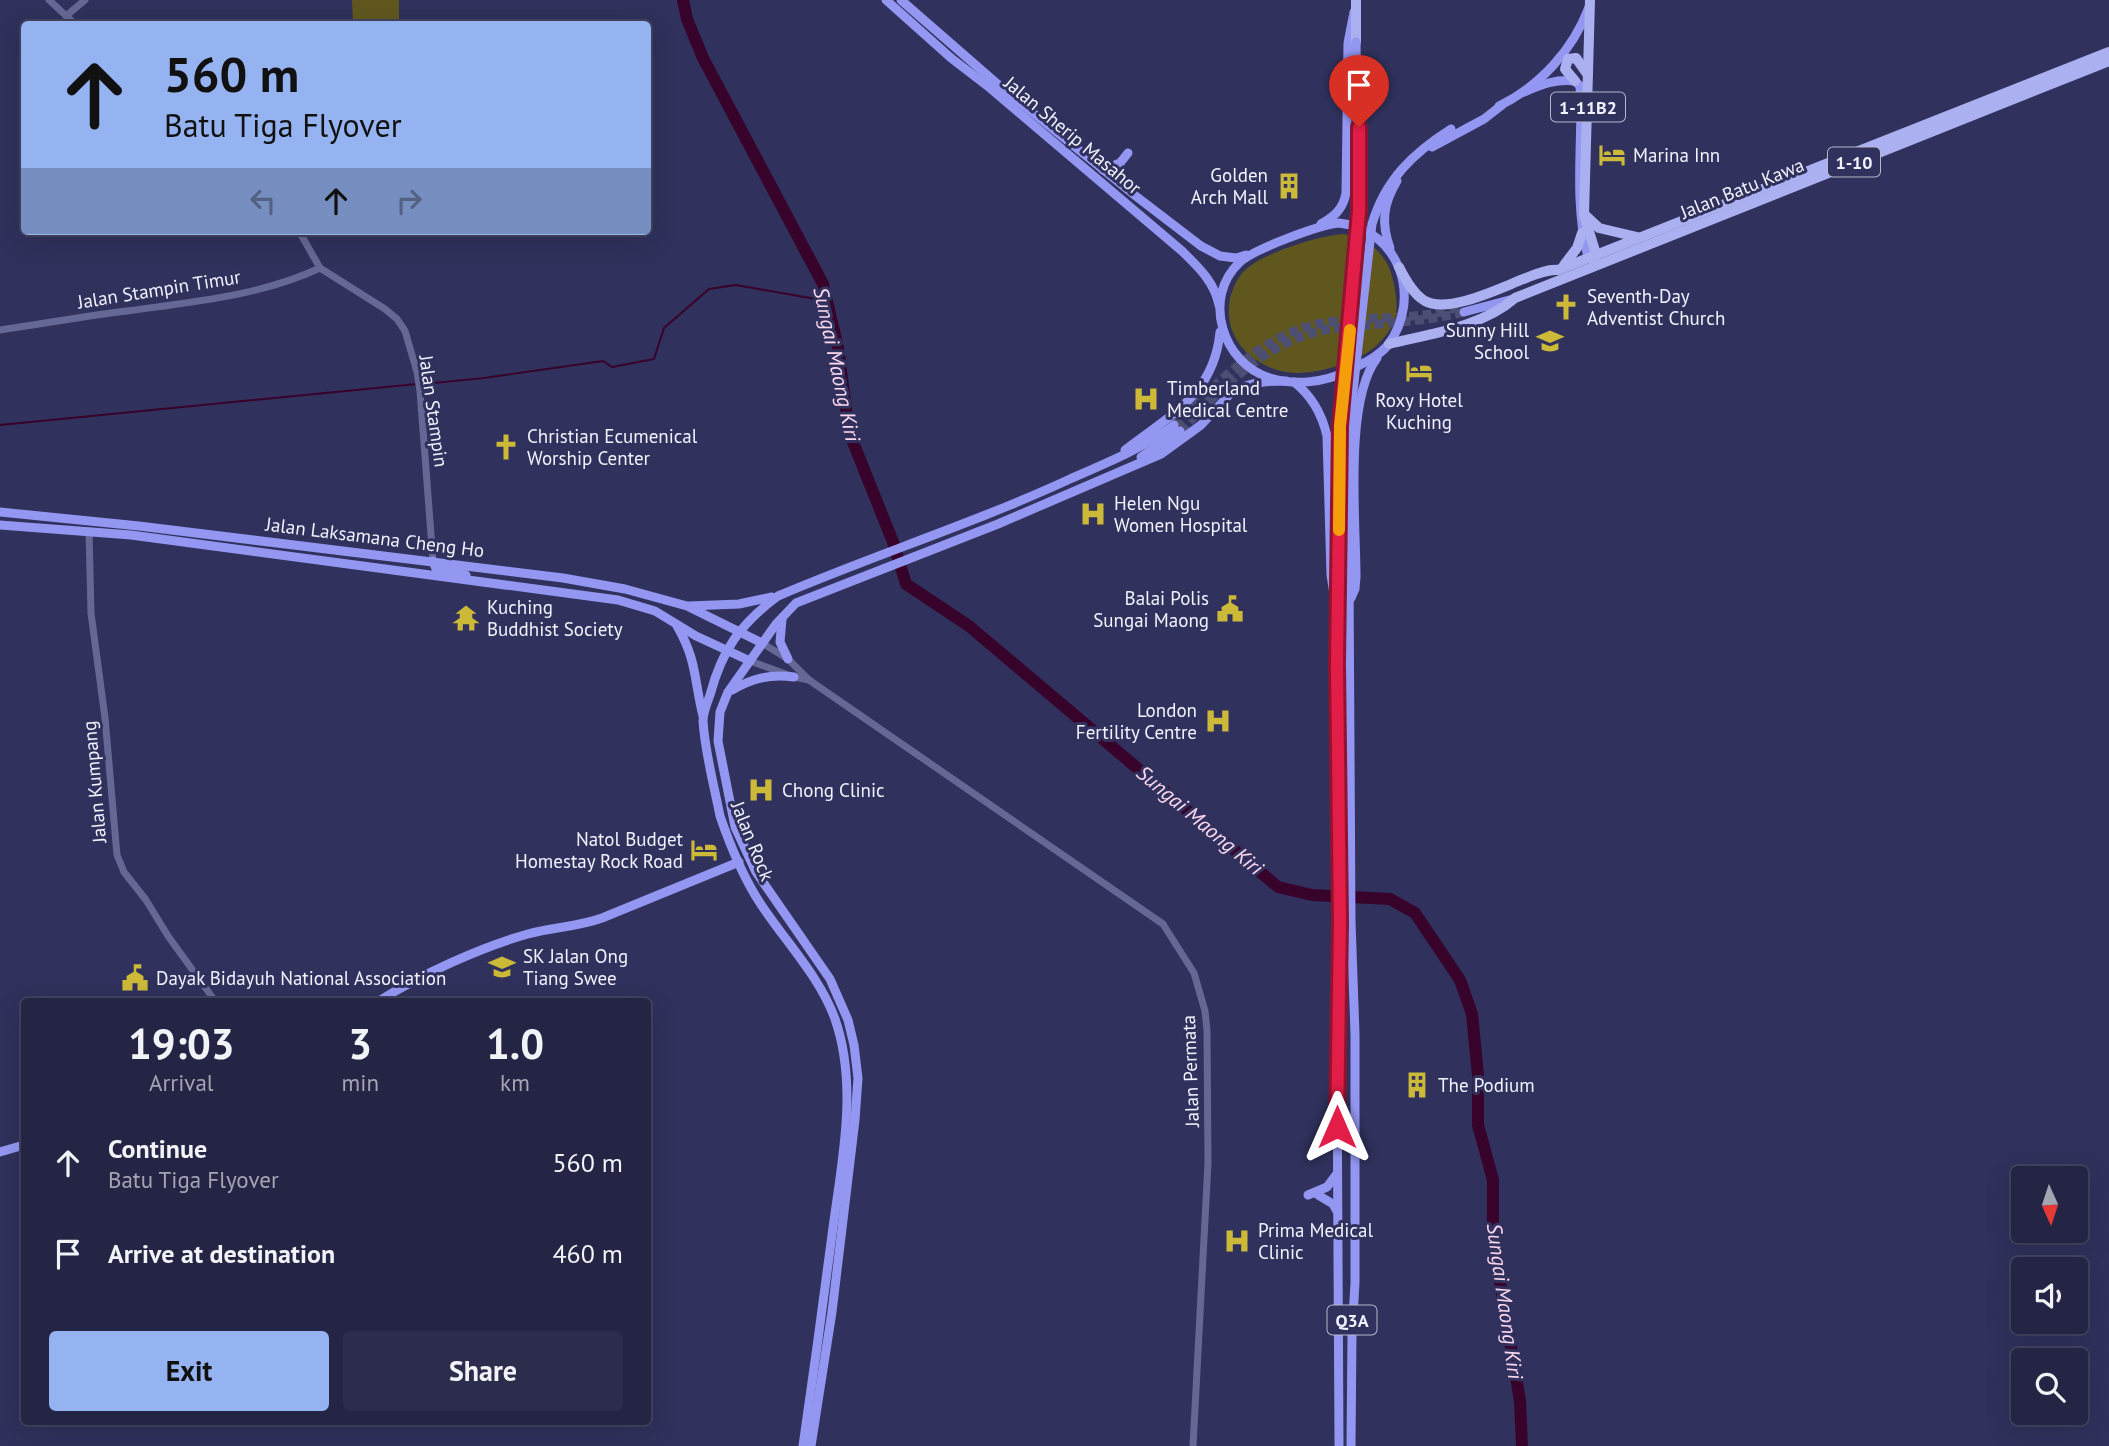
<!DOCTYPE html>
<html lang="en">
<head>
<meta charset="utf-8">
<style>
  body { margin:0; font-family:"PT Sans",sans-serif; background:#2c2d4c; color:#f1f3f6; height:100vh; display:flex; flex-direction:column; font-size:26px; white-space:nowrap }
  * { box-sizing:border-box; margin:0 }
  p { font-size:23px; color:#a3a5b3 }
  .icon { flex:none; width:38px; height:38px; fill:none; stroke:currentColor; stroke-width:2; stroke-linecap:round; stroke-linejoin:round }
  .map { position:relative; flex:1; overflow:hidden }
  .sheet { position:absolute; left:21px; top:998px; width:630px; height:427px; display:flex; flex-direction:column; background:#242545; border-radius:7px; box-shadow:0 7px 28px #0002,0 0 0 2px #41425e }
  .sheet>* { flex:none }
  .banner { position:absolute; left:21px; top:21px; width:630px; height:214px; border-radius:7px; box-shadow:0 7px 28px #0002,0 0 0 2px #41425e; background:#95b2f1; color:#111; overflow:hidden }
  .needle { width:46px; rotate:177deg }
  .buttons { position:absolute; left:2011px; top:1166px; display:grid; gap:14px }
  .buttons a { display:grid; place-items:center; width:77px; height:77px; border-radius:7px; background:#242545; box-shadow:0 7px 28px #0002,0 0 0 2px #41425e; font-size:35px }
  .pin { position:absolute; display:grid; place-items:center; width:60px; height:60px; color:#fff; margin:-72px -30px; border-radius:50% 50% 50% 0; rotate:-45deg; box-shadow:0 0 7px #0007 }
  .pin .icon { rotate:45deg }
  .me { position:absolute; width:77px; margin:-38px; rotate:0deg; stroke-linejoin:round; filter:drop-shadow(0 0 5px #0008) }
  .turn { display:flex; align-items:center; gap:24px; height:147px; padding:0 28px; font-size:32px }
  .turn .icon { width:91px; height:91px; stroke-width:2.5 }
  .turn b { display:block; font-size:49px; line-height:60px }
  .lanes { display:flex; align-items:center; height:66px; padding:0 28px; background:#0003; justify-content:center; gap:35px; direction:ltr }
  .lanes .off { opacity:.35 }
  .eta { display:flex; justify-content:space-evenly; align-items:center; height:119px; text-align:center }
  .eta b { font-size:42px; font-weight:800; line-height:49px }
  .primary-button { display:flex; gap:14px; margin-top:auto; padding:14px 28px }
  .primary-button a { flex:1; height:80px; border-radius:7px; background:#95b2f1; color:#111; font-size:28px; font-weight:800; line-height:80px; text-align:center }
  .primary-button a+a { background:#2c2d4c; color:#f1f3f6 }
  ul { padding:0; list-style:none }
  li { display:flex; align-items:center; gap:21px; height:91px; padding:0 28px }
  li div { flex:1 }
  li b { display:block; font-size:26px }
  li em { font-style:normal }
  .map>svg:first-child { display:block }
  .green { fill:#60571f }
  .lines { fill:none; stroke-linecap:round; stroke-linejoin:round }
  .stream { stroke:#38032b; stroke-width:2 }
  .river { stroke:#38032b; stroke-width:12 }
  .major-tunnel { stroke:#4d4e74; stroke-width:9; stroke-dasharray:9 4.5; stroke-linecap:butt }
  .minor { stroke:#656895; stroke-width:7 }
  .major { stroke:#9397f2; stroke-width:9 }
  .highway { stroke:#abb0f1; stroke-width:10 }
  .major-bridge { stroke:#9397f2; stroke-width:9 }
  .route-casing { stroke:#92132f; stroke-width:18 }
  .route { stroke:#e11d48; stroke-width:12 }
  .slow { stroke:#f59e0b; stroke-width:12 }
  .labels { text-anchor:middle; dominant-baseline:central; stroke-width:6; stroke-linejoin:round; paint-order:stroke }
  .shield { fill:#30315c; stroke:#b7b8cd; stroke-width:2 }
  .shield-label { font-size:18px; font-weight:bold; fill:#f1f2fd }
  .street-label { font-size:19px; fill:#f1f2fd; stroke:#30315c }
  .poi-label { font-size:19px; fill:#f1f2fd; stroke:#30315c; text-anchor:start }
  .water-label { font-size:21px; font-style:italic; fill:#fcd8ef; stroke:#30315c }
</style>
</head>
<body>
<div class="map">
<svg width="2109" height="1446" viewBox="0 0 2109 1446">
  <rect width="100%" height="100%" fill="#30315c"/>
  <g class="green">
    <polygon points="352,0 399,0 399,24 353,24"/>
    <path d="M1344,234C1379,242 1393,263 1396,298C1397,307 1397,316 1393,324C1380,350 1356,361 1330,368C1313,373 1294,375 1277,370C1245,360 1223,333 1230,298C1233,288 1237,278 1245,270C1263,253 1320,235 1344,234Z"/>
  </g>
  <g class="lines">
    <g class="stream">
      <polyline points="423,384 484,378 603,361 612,367 654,359 664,328 709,289 736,285 827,301"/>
      <polyline points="0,425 417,384"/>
    </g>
    <polyline class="river" points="683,0 687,19 703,58 823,284 838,348 849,432 893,542 906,584 969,626 1278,887 1312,895 1390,899 1415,913 1460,980 1472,1014 1478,1075 1478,1125 1493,1180 1493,1240 1520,1401 1522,1446"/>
    <g class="major-tunnel">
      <path d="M1174,425C1218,383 1264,331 1329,322C1362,317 1397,319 1431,314C1441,312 1452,309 1462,306"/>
      <path d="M1180,431C1223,388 1267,339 1330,329C1375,323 1420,323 1464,312"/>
    </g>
    <g class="minor">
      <polyline points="49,0 75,24"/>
      <polyline points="66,16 85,0"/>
      <polyline points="299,231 320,268 385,309 397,319 405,331 417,372 420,391 433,561"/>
      <path d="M0,330C42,324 85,316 127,311C192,302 260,296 320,268"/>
      <polyline points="89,531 91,613 105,718 117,855 124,872 146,900 168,936 215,1001"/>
      <polyline points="762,643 788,659 809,680 1163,924 1194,973 1205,1011 1207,1030 1208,1163 1193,1446"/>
      <polyline points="750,661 794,677 809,680"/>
    </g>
    <g class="major">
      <path d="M886,0L951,58L990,88L1182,251C1198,267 1214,281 1219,305"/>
      <polyline points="901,0 995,82 1137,197 1201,246 1220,256 1236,258 1246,255"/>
      <path d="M1524,92C1543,84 1555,79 1575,81L1580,86L1581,104C1581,155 1575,207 1588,257L1595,261"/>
      <path d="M1499,106C1540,86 1573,50 1589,7"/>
      <polyline points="1432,147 1484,119 1502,105"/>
      <polyline points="1103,170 1120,163 1128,153"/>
      <path d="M1339,223C1399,229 1423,298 1388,345C1378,357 1362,364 1348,371C1325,382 1296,386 1270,378C1223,364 1201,298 1240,262C1254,249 1319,225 1339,223Z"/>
      <path d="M1321,224C1335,216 1343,209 1346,193L1348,43L1354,12"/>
      <path d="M1390,248C1381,223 1383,204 1397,181"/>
      <polyline points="1464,312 1513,299"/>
      <path d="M1294,382C1312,396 1322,414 1327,436L1331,575L1334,594"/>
      <path d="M1125,450C1170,415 1214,395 1220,332"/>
      <polyline points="1141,457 1180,431"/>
      <polyline points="0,512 139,526 563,578 625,589 687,606 762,643"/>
      <polyline points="0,525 131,535 618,600 655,611 696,636 750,661"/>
      <polyline points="433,561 436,569 466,575"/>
      <polyline points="1338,576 1340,870 1337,1058 1339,1446"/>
      <polyline points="1349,576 1351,922 1355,1034 1355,1283 1352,1333 1351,1446"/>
      <path d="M1351,598L1355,589L1356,577C1356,521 1344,401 1377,358"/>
      <polyline points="689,606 739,604 772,597"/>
      <polyline points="782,619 780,642 788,659"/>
      <path d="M677,626C697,660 694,680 703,716"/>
      <path d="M732,690C753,678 770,674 794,677"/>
      <path d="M379,1001C420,975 481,947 528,934C552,927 578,927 602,918L739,862"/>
      <polyline points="0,1152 24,1145"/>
      <polyline points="1308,1195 1327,1187 1336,1175"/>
      <polyline points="1318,1195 1333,1204 1337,1211"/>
      <path d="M803,1446C813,1376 823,1305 832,1235C841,1165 859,1088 835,1019C820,977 785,941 760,903C743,877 730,845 720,816C714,785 705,753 703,721C703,713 707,703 710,695C722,650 740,624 778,596C874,555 975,523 1070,479C1106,463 1142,449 1174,425"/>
      <path d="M811,1446L832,1312L855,1120L858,1078L854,1045L848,1020L830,979L756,872L735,827L718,741L720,712L728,692L776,624L796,603L998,524L1161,454L1201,425L1230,394C1248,382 1266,381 1286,381"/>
    </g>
    <g class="highway">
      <polyline points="1356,0 1356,42"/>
      <polyline points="1590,0 1584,215 1596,254"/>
      <polyline points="1575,81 1565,69 1568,59 1576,58 1588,75"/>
      <polyline points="1585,215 1599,228 1637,237"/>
      <polyline points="1564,265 1577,248 1582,233"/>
      <path d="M1399,267C1405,279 1413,294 1425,301C1449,314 1502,287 1526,278C1536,274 1547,269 1558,270L2109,52"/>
      <path d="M1389,344C1430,334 1482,327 1515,298L2109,61"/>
    </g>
    <g class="major-bridge">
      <polyline points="1338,576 1340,427 1352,312 1359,211 1356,42"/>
      <path d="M1349,576V427L1372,224C1385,180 1413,153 1451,129"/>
    </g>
  </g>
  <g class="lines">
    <g class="route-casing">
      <polyline id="route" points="1337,1127 1340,922 1337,665 1340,426 1359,211 1359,127"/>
    </g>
    <use href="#route" class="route"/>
    <polyline class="slow" points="1339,530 1340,426 1350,330"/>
  </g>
  <defs>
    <g id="hotel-bare" transform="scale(2.1)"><path d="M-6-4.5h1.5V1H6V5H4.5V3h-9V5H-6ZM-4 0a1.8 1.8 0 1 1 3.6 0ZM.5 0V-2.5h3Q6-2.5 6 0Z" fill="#ccb938" stroke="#30315c" stroke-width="2.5" paint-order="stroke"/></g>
    <g id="building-bare" transform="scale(2.1)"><path d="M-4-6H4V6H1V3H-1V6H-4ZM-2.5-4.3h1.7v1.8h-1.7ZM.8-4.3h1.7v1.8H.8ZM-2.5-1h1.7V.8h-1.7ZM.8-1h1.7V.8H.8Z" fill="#ccb938" stroke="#30315c" stroke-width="2.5" paint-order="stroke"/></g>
    <g id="church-bare" transform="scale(2.1)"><path d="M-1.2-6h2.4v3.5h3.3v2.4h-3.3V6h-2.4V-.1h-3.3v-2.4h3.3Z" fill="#ccb938" stroke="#30315c" stroke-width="2.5" paint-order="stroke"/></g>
    <g id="school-bare" transform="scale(2.1)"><path d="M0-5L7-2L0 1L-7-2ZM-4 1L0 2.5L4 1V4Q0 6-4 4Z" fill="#ccb938" stroke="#30315c" stroke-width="2.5" paint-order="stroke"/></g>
    <g id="hospital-bare" transform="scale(2.1)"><path d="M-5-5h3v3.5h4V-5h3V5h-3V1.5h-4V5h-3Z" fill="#ccb938" stroke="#30315c" stroke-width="2.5" paint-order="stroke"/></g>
    <g id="civic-bare" transform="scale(2.1)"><path d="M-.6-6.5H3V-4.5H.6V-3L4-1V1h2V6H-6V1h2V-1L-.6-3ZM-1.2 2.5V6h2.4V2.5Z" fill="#ccb938" stroke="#30315c" stroke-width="2.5" paint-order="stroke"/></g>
    <g id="temple-bare" transform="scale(2.1)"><path d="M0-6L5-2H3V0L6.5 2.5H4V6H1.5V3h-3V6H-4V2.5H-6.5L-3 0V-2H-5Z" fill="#ccb938" stroke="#30315c" stroke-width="2.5" paint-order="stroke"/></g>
  </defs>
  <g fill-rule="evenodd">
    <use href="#hotel-bare" x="1612" y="155"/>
    <use href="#building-bare" x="1289" y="186"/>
    <use href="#church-bare" x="1566" y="307"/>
    <use href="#school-bare" x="1550" y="341"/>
    <use href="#hotel-bare" x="1419" y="371"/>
    <use href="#hospital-bare" x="1146" y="399"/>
    <use href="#church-bare" x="506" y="447"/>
    <use href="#hospital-bare" x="1093" y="514"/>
    <use href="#civic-bare" x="1230" y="609"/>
    <use href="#temple-bare" x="466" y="618"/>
    <use href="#hospital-bare" x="1218" y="721"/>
    <use href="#hospital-bare" x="761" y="790"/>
    <use href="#hotel-bare" x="704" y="850"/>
    <use href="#school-bare" x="502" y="967"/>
    <use href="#civic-bare" x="135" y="978"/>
    <use href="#building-bare" x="1417" y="1085"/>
    <use href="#hospital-bare" x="1237" y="1241"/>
  </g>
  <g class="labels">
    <g class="shield">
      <rect x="1551" y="92.5" width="74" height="29" rx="5"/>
      <rect x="1828" y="147.5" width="52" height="29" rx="5"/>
      <rect x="1327.5" y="1305.5" width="49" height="29" rx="5"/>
    </g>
    <g class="shield-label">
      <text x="1588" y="107">1-11B2</text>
      <text x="1854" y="162">1-10</text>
      <text x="1352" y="1320">Q3A</text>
    </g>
    <g class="street-label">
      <text transform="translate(1073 135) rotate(40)">Jalan Sherip Masahor</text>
      <text transform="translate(1742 188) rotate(-22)">Jalan Batu Kawa</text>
      <text transform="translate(159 289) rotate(-9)">Jalan Stampin Timur</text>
      <text transform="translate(434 411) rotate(82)">Jalan Stampin</text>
      <text transform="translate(375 537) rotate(7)">Jalan Laksamana Cheng Ho</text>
      <text transform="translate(94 782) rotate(-95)">Jalan Kumpang</text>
      <text transform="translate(753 841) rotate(68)">Jalan Rock</text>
      <text transform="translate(1190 1071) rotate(-92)">Jalan Permata</text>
    </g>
    <g class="poi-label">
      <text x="1633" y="155">Marina Inn</text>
      <text x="1268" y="175" text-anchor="end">Golden<tspan x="1268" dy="22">Arch Mall</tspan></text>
      <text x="1587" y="296">Seventh-Day<tspan x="1587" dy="22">Adventist Church</tspan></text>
      <text x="1529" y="330" text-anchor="end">Sunny Hill<tspan x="1529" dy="22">School</tspan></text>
      <text x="1167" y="388">Timberland<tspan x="1167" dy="22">Medical Centre</tspan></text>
      <text x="1419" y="400" text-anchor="middle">Roxy Hotel<tspan x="1419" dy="22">Kuching</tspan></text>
      <text x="527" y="436">Christian Ecumenical<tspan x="527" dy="22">Worship Center</tspan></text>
      <text x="1114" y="503">Helen Ngu<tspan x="1114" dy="22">Women Hospital</tspan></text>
      <text x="1209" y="598" text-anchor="end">Balai Polis<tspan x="1209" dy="22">Sungai Maong</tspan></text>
      <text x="487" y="607">Kuching<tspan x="487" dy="22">Buddhist Society</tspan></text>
      <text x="1197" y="710" text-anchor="end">London<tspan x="1197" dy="22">Fertility Centre</tspan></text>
      <text x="782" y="790">Chong Clinic</text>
      <text x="683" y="839" text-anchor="end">Natol Budget<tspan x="683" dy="22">Homestay Rock Road</tspan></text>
      <text x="523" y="956">SK Jalan Ong<tspan x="523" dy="22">Tiang Swee</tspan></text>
      <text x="156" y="978">Dayak Bidayuh National Association</text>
      <text x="1438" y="1085">The Podium</text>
      <text x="1258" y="1230">Prima Medical<tspan x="1258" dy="22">Clinic</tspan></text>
    </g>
    <g class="water-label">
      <text transform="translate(837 364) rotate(78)">Sungai Maong Kiri</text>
      <text transform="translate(1200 820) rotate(40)">Sungai Maong Kiri</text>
      <text transform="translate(1505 1301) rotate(82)">Sungai Maong Kiri</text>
    </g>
  </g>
</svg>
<div class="buttons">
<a><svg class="needle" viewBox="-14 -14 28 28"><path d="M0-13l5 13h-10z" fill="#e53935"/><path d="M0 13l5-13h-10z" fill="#a3a5b3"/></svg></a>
<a><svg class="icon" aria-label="sound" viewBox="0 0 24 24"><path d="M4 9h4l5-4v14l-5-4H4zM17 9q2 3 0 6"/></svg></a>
<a><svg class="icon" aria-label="search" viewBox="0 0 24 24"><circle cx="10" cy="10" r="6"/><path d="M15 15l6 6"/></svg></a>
</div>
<div class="pin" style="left:1359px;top:127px;background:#d93025"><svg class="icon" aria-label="arrive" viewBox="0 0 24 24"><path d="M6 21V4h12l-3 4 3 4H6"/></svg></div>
<svg class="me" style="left:1337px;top:1127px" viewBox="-20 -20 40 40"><path d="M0-17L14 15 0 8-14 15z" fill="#e11d48" stroke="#fff" stroke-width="4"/></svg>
<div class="banner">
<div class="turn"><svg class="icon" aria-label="ahead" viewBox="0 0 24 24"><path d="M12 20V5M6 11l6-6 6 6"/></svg><div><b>560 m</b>Batu Tiga Flyover</div></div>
<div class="lanes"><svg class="icon off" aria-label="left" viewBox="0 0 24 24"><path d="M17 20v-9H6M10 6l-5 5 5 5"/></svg><svg class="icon" aria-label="ahead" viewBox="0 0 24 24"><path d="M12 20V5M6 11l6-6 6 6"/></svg><svg class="icon off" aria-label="right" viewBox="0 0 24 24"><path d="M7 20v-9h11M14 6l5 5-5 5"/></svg></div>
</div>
<section class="sheet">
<div class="eta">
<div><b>19:03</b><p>Arrival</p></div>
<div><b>3</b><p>min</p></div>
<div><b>1.0</b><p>km</p></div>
</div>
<ul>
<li><svg class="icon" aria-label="ahead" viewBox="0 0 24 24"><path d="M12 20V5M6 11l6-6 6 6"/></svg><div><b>Continue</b><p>Batu Tiga Flyover</p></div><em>560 m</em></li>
<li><svg class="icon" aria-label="arrive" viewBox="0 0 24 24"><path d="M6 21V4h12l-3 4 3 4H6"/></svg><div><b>Arrive at destination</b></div><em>460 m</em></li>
</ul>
<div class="primary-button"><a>Exit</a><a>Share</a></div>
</section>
</div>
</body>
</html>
